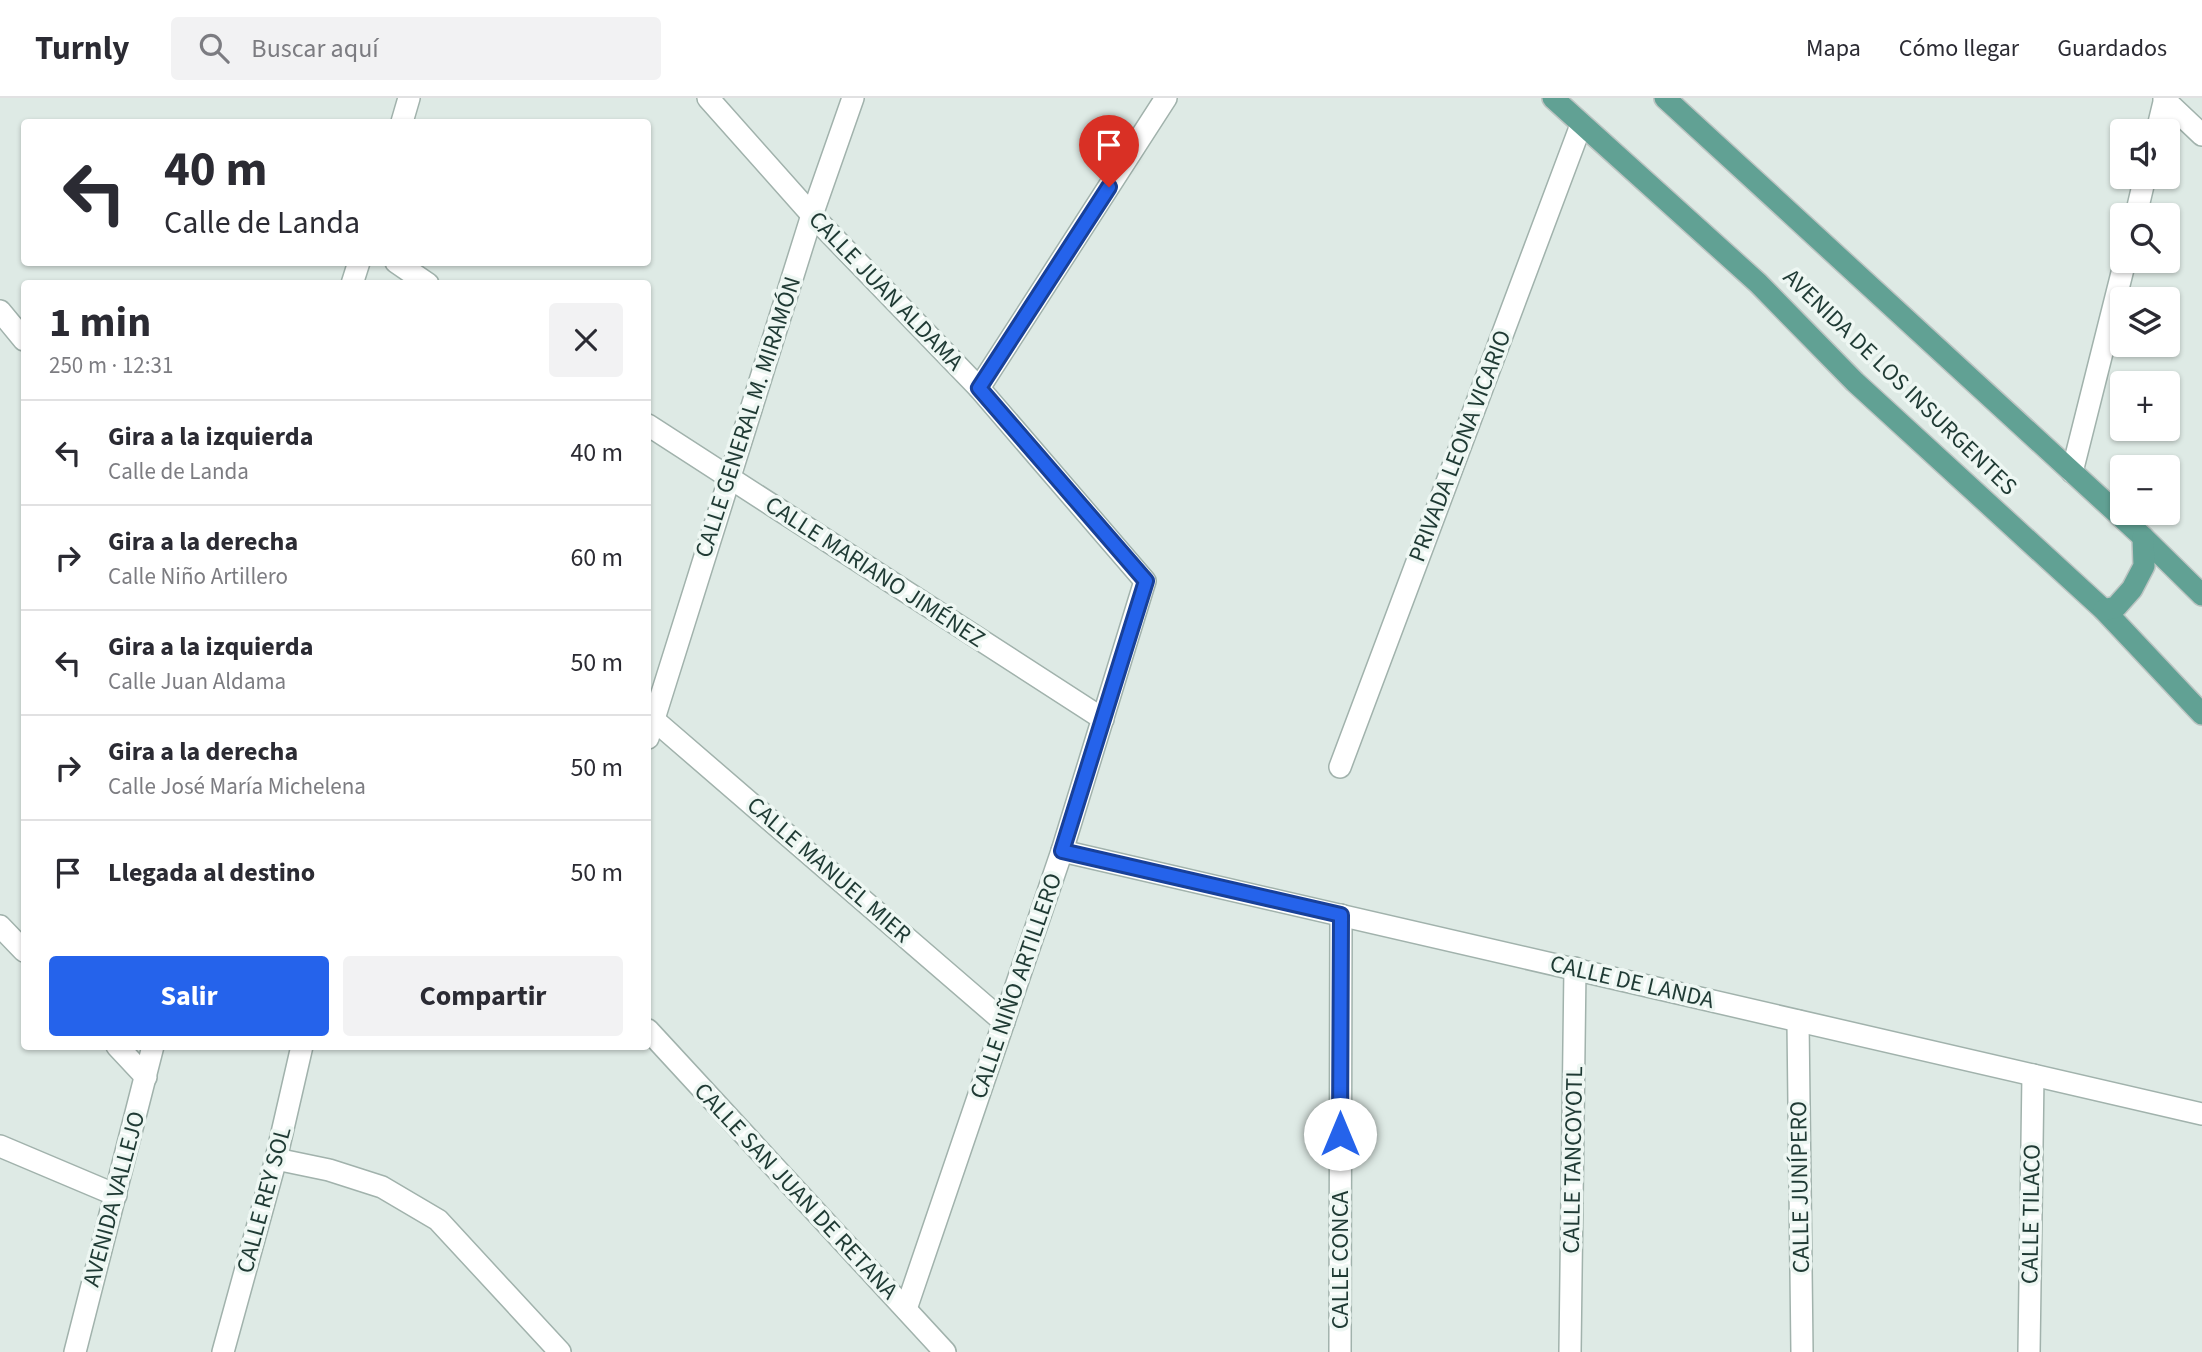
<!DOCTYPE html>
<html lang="es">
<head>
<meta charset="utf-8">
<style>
  body { margin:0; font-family:"Source Sans 3",sans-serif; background:#f2f2f3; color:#2b2b33; height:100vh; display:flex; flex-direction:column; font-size:26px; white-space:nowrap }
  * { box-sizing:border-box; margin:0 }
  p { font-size:23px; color:#7c7c81 }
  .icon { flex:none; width:38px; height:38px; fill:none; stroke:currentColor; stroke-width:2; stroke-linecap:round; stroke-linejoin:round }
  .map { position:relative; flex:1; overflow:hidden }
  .panel { position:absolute; left:21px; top:182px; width:630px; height:770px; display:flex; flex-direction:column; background:#fff; border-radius:7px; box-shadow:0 2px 5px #0004 }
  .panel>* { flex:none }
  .hud { position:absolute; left:21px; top:21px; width:630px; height:147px; border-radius:7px; box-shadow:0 2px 5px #0004; background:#fff; color:#2b2b33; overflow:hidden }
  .buttons { position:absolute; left:2110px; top:21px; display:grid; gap:14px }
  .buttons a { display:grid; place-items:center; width:70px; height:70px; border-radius:7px; background:#fff; box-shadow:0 2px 5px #0004; font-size:35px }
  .pin { position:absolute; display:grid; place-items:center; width:60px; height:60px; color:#fff; margin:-72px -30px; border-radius:50% 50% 50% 0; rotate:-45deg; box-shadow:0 0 7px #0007 }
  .pin .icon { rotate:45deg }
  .me { position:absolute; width:77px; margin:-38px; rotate:0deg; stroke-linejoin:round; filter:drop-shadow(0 0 5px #0008) }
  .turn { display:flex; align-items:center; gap:24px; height:147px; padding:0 28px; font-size:32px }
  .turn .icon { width:91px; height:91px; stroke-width:2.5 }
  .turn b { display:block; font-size:49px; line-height:60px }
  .round { display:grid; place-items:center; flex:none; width:74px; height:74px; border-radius:7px; background:#f2f2f3 }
  .head { display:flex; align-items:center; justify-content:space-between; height:119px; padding:0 28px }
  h1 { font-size:42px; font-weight:700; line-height:52px }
  .button { display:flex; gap:14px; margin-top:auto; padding:14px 28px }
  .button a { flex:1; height:80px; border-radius:7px; background:#2563eb; color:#fff; font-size:28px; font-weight:700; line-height:80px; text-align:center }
  .button a+a { background:#f2f2f3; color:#2b2b33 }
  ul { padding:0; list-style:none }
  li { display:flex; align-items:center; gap:21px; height:105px; padding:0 28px; border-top:2px solid #e1e1e2 }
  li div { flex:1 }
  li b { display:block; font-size:26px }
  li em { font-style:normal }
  header { display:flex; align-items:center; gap:42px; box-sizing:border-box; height:98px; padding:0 35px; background:#fff; border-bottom:2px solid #e1e1e2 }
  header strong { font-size:33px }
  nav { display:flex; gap:38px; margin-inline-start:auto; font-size:24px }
  .search { width:490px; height:63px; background:#f2f2f3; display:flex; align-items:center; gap:18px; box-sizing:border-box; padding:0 24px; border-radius:7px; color:#7c7c81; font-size:26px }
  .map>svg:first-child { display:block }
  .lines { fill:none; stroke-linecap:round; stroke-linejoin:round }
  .minor-casing { stroke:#a1b2ac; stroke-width:24 }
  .major-casing { stroke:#bcc4c2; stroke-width:24 }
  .minor { stroke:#fff; stroke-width:21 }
  .major { stroke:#61a194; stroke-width:21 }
  .route-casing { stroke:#184099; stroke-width:18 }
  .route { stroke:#2563eb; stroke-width:12 }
  .labels { text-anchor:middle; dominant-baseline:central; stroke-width:7; stroke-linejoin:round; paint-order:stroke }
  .street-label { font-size:24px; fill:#1f3a34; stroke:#eef7f3 }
</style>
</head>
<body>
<header>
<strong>Turnly</strong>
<div class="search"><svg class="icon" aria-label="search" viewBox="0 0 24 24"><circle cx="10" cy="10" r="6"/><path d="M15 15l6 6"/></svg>Buscar aquí</div>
<nav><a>Mapa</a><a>Cómo llegar</a><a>Guardados</a></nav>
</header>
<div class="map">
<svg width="2202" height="1254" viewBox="0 0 2202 1254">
  <rect width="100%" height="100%" fill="#deeae5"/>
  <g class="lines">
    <g class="minor-casing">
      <g id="minor">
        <polyline points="708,0 812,117 979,290 1145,483 1062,753 906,1211"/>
        <polyline points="2164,1 2202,37"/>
        <polyline points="402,24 409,0"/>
        <polyline points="2157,33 2165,0"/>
        <polyline points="2136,117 2145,79"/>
        <polyline points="396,164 428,186"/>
        <polyline points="352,186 359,164"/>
        <polyline points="0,213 24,242"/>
        <polyline points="979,290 1166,0"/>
        <polyline points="648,327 1103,621"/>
        <polyline points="2072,374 2125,163"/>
        <polyline points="653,621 1004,924"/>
        <polyline points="648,640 812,117 853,0"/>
        <polyline points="1340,669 1581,27"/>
        <polyline points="1062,753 2202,1016"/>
        <polyline points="0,828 24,853"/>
        <polyline points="1798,923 1802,1254"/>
        <polyline points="648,932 945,1254"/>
        <polyline points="117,948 146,979"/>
        <polyline points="0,1048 116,1097"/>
        <polyline points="276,1061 329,1072 382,1089 438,1122 560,1254"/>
        <polyline points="75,1254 153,948"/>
        <polyline points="223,1254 276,1061 302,948"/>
        <polyline points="1340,1254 1341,817"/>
        <polyline points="1570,1254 1575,870"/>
        <polyline points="2029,1254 2033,977"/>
      </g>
    </g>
    <g class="major-casing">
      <g id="major">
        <polyline points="1553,0 1758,185 1855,284 2104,512 2202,616"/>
        <polyline points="1665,0 2143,439 2202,497"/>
        <polyline points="2104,512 2116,509 2132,491 2144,468 2143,439"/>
      </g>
    </g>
    <use href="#minor" class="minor"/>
    <use href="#major" class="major"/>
  </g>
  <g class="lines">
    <g class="route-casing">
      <polyline id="route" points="1109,89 979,290 1146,483 1062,753 1341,817 1340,1036"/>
    </g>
    <use href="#route" class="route"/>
  </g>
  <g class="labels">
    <g class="street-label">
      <text transform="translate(886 193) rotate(46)">CALLE JUAN ALDAMA</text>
      <text transform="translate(1900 284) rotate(44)">AVENIDA DE LOS INSURGENTES</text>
      <text transform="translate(748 319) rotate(-72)">CALLE GENERAL M. MIRAMÓN</text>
      <text transform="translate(1460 348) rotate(-69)">PRIVADA LEONA VICARIO</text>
      <text transform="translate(875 474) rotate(33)">CALLE MARIANO JIMÉNEZ</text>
      <text transform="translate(829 772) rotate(41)">CALLE MANUEL MIER</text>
      <text transform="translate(1632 884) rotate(13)">CALLE DE LANDA</text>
      <text transform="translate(1016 888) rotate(-71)">CALLE NIÑO ARTILLERO</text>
      <text transform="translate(1573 1062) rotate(-89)">CALLE TANCOYOTL</text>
      <text transform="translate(1800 1089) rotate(-91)">CALLE JUNÍPERO</text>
      <text transform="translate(796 1093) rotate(47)">CALLE SAN JUAN DE RETANA</text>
      <text transform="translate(114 1101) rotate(-75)">AVENIDA VALLEJO</text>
      <text transform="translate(264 1102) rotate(-75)">CALLE REY SOL</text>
      <text transform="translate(2031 1116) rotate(-89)">CALLE TILACO</text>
      <text transform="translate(1340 1162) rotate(-90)">CALLE CONCA</text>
    </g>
  </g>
</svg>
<div class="buttons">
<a><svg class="icon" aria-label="sound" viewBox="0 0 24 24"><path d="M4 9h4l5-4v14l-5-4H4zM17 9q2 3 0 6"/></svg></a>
<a><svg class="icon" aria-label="search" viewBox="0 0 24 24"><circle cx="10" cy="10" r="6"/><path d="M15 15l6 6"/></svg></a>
<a><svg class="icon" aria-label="layers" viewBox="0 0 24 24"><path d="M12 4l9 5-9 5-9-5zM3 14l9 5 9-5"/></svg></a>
<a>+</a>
<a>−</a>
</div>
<div class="pin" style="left:1109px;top:89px;background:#d93025"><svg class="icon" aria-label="arrive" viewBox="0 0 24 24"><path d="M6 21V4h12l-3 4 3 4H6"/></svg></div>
<svg class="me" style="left:1340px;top:1036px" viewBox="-20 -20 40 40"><circle r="19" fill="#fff"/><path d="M0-13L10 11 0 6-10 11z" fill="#2563eb"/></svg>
<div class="hud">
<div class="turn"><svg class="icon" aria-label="left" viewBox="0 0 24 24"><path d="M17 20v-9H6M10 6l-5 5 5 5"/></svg><div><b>40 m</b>Calle de Landa</div></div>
</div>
<section class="panel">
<div class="head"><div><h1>1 min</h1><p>250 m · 12:31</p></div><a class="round"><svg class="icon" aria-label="close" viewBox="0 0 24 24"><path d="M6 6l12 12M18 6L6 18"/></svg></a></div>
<ul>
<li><svg class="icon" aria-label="left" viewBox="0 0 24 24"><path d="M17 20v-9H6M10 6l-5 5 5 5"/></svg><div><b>Gira a la izquierda</b><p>Calle de Landa</p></div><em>40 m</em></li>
<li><svg class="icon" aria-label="right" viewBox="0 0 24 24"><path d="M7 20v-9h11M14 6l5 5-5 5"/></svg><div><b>Gira a la derecha</b><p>Calle Niño Artillero</p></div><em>60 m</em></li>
<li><svg class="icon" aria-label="left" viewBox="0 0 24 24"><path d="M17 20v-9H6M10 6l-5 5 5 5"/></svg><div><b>Gira a la izquierda</b><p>Calle Juan Aldama</p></div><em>50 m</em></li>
<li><svg class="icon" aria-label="right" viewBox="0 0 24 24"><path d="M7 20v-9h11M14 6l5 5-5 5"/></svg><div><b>Gira a la derecha</b><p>Calle José María Michelena</p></div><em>50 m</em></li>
<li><svg class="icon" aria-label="arrive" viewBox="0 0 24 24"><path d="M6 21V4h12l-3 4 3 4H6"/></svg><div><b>Llegada al destino</b></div><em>50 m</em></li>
</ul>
<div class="button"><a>Salir</a><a>Compartir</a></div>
</section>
</div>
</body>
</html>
